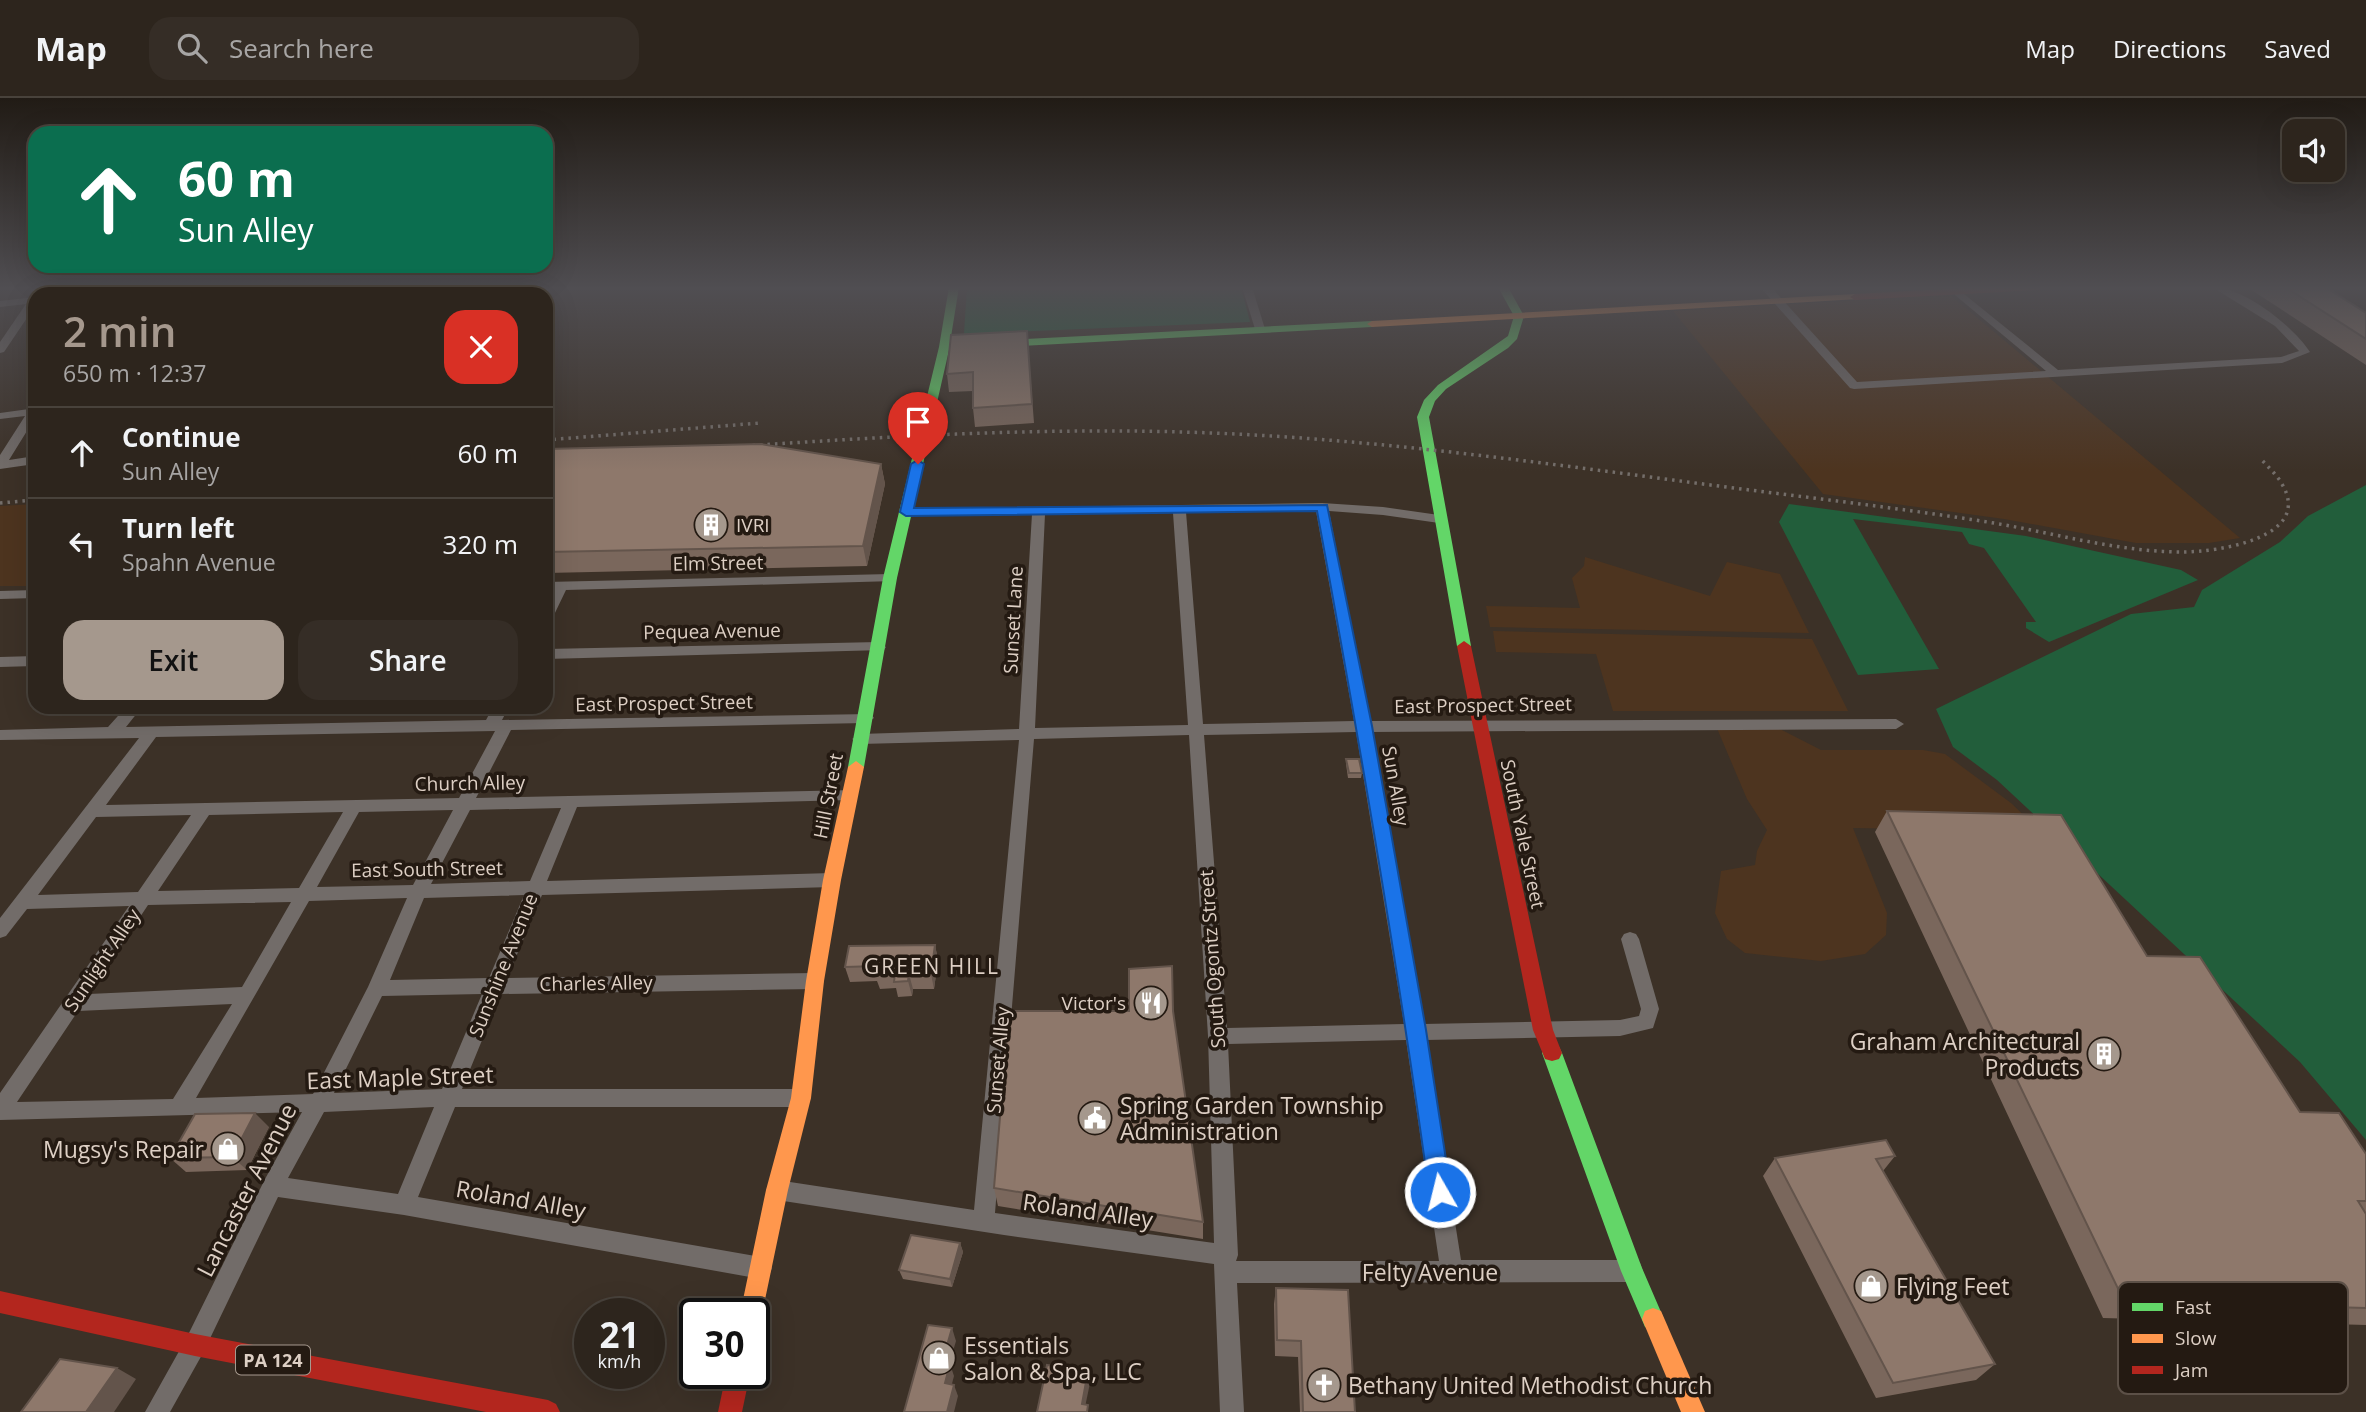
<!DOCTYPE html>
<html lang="en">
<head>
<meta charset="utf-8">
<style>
  body { margin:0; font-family:"Open Sans",sans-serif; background:#352d26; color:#f1f3f6; height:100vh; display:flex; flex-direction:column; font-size:26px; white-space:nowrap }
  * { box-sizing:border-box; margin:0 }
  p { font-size:23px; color:#a7a5a4 }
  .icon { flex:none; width:38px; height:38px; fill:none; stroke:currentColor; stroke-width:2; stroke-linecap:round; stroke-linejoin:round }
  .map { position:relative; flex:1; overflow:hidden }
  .sheet { position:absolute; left:28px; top:189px; width:525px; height:427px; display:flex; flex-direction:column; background:#2d251d; border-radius:21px; box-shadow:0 7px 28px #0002,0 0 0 2px #48423b }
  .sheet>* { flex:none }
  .banner { position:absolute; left:28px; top:28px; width:525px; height:147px; border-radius:21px; box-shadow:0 7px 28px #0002,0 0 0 2px #48423b; background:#0b6e4f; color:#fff; overflow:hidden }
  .controls { position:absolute; left:2282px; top:21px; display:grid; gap:14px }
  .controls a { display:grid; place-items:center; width:63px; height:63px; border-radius:14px; background:#2d251d; box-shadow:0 7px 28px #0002,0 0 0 2px #48423b; font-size:35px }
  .speed { position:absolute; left:574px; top:1200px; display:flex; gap:14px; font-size:35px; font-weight:700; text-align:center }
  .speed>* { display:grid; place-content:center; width:91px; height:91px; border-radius:50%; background:#2d251d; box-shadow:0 7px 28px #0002,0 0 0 2px #48423b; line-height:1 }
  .speed small { font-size:18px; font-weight:400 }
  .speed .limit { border:4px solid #111; border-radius:10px; background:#fff; color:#111 }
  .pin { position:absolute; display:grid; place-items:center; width:60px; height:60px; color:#fff; margin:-72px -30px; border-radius:50% 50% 50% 0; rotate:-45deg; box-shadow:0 0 7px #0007 }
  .pin .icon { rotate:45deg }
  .me { position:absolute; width:77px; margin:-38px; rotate:352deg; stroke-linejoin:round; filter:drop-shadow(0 0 5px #0008) }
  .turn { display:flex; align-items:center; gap:24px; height:147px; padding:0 35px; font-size:32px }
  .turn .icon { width:91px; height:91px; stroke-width:2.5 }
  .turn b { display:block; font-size:49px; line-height:60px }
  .round { display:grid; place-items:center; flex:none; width:74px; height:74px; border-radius:21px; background:#352d26 }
  .summary { display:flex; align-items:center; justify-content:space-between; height:119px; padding:0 35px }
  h1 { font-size:42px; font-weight:600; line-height:52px; color:#a5988d }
  .cta { display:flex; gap:14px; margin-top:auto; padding:14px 35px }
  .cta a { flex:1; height:80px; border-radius:21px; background:#a5988d; color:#111; font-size:28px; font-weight:600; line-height:80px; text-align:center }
  .cta a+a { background:#352d26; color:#f1f3f6 }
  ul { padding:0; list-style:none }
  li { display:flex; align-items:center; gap:21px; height:91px; padding:0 35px; border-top:2px solid #48423b }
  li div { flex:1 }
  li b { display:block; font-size:26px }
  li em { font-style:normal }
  header { display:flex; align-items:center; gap:42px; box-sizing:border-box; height:98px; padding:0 35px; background:#2d251d; border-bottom:2px solid #48423b }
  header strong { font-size:33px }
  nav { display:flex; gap:38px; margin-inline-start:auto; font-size:24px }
  .search { width:490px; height:63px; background:#352d26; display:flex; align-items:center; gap:18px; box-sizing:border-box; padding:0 24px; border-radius:21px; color:#a7a5a4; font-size:26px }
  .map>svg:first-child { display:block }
  .built { fill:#4d341f }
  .green { fill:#225e3b }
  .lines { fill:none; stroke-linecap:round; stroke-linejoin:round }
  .street { fill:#726c69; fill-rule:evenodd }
  .fast { fill:#63d668; fill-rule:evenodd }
  .slow { fill:#ff974d; fill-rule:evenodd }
  .jam { fill:#b3261e; fill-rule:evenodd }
  .rail { stroke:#746e6a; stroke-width:3.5; stroke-dasharray:2.5 5; stroke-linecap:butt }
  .wall { fill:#7a675c }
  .shaded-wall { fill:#63544b }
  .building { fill:#8e786b; stroke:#63544b; stroke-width:2 }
  .route { fill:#1a73e8; stroke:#114b97; stroke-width:2 }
  .labels { text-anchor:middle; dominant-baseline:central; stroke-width:7; stroke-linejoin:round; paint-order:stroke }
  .shield { fill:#241a12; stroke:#a6998f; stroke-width:2 }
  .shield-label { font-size:18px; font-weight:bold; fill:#ddcfc4 }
  .poi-label { font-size:19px; fill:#ddcfc4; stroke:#241a12; text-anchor:start }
  .street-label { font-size:19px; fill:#ddcfc4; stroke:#241a12 }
  .neighbourhood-label { font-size:21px; letter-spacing:2px; fill:#ddcfc4; stroke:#241a12 }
  .near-poi-label { font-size:23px; fill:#ddcfc4; stroke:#241a12; text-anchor:start }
  .near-street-label { font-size:23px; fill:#ddcfc4; stroke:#241a12 }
  .key { fill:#241a12; stroke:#5c5047; stroke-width:2 }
  .key-label { font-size:19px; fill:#ddcfc4 }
</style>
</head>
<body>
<header>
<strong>Map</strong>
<div class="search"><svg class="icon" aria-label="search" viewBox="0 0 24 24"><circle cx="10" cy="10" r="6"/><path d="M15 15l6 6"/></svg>Search here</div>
<nav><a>Map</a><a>Directions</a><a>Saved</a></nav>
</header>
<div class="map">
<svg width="2366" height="1314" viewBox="0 0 2366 1314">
  <rect width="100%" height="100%" fill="#3c3127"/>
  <g class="built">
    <polygon points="1950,197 2053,283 2240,440 2209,445 2136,445 2004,421 1823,396 1673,213"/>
    <polygon points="35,406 35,488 0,488 0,408"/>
    <polygon points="1585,459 1710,498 1727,464 1780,476 1809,535 1490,529 1486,508 1580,510 1572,480 1584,468"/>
    <polygon points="1493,533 1812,541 1848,613 1613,613 1596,556 1496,554"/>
    <polygon points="1716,628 1776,629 1821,652 1923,652 1945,656 2011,705 2040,733 1853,730 1887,815 1886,837 1865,856 1821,863 1745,855 1727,841 1715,815 1721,773 1755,767 1757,753 1767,732 1747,701"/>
  </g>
  <g class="green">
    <polygon points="967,189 1241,189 1250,224 964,236"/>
    <polygon points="2366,387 2366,1042 2300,964 1997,682 1953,649 1936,611 2131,516 2194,509 2202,492 2280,444 2308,418"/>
    <polygon points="1789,406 2026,438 2181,472 2198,482 2049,544 2026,530 2026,524 2036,524 1984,450 1969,446 1962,434 1853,421 1939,571 1858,577 1779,424"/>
  </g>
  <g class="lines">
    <g class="street">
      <polygon points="236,189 246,189 243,196 233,196"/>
      <polygon points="308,189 318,189 315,196 305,196"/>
      <polygon points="373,189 383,189 382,196 372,196"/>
      <polygon points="1242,189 1252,189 1265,231 1264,233 1255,231"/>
      <path d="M1760,189H1771L1857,284L2046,273L1955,197L1954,195L1959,192L2058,272L2281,259L2299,253L2275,228L2212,189C2244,189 2293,228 2310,254L2282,265L1854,291L1850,290Z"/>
      <polygon points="107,191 111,192 111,196 81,196 86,193"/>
      <polygon points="35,199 35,208 4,254 0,255 0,244 26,206 0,209 0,203"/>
      <polygon points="35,308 35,320 9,362 35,358 35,366 0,371 0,357 25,318 0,321 0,315 29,311"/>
      <path d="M1322,405L1383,409L1439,417L1445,421L1439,425L1383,417L1329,413L1369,623L1896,621L1904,626L1896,631L1371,634L1423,926L1620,922L1639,918L1641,911L1621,841L1624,836L1630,834L1636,836L1639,841L1659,911L1653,930L1620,938L1426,942L1461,1162H1632L1640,1165L1643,1173L1640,1181L1632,1184L1237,1185L1244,1314H1220L1214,1166L1004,1137L777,1102L770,1099L766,1092L770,1085L777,1082L974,1112L1019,642L860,646L852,641L860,636L1019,631L1032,416L907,418L902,417V411ZM1316,413L1354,623L1203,626L1186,414ZM1173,415L1188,627L1035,630L1045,416ZM1356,634L1404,926L1227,930L1204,637ZM1189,637L1208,938L1214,1145L995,1115L1034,641ZM1406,942L1439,1163H1236L1238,1157L1228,946Z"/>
      <polygon points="890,476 895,477 897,480 895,483 566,492 553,519 546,523 546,505 552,492 546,492 546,484"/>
      <polygon points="35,492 35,500 0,501 0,493"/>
      <polygon points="879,544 886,549 884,552 546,561 546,551"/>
      <polygon points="35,558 35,568 0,569 0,559"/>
      <path d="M126,609H142L126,629L486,622L493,609H509L502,622L871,616L874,620L866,625L511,632L476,700L856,692L858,696L856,700L850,702L577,709L547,783L832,775L838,777L841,782L838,787L832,789L542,797L507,880L815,875L822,878L824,883L822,888L815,891L501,896L462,991H801L808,994L811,1000L808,1006L801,1009H455L418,1099L761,1159L769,1162L772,1170L769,1178L761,1181L404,1117L278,1099L203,1255L170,1314H145L187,1239L265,1081L302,1014L0,1022V995L129,808L27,811L6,838L0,840V820L139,640L0,642V632L108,629ZM495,633L459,700L106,707L156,639ZM561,710L530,783L431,786L470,712ZM453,712L413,787L317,789L359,714ZM343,714L299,790L158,793L209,717ZM191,717L138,794L38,797L96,719ZM524,797L489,880L390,882L424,800ZM407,800L368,889L313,996L196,1000L309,803ZM291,804L242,889L89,896L148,807ZM482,896L442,991L334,995L382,898ZM232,906L173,1001L17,1004L78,913ZM434,1009L398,1096L288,1080L324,1014Z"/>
    </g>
    <g class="fast">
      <polygon points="949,189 959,189 950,245 1372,223 1377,226 1372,229 949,252 897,480 864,669 856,675 848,669 883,480 939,249"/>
      <polygon points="1498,189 1508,189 1524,218 1517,241 1508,250 1446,291 1435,303 1429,319 1471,548 1464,553 1457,548 1417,319 1424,302 1438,287 1508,238 1514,218"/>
      <polygon points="1552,947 1559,949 1562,955 1642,1170 1664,1221 1661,1229 1653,1232 1645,1229 1621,1173 1542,955 1545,949"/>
    </g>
    <g class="slow">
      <polygon points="1855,196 1859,197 1859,201 1372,229 1367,226 1372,223"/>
      <polygon points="856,663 864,669 841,782 824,883 811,1000 788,1092 762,1216 759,1224 754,1226 754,1216 740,1216 766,1092 791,1000 806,883 823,782 848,669"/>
      <polygon points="1653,1210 1661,1213 1705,1314 1681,1314 1642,1221 1645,1213"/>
    </g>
    <g class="jam">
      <polygon points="1979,189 2043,189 2038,192 1855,202 1850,199 1855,196"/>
      <polygon points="1464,543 1471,548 1553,932 1562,955 1559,961 1552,963 1545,961 1533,932 1457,548"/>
      <polygon points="0,1193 195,1236 548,1302 556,1306 560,1314 486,1314 195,1258 0,1215"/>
      <polygon points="726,1276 750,1276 742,1314 718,1314"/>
    </g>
    <g class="rail">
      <polyline points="546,342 760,325"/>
      <path d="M745,348C908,337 1071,328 1235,336C1382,343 1528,363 1673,382C1776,396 1879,407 1981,423C2048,433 2115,454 2183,454C2217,454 2314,440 2282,386C2277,377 2268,369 2261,361"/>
      <polyline points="0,405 35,402"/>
    </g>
  </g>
  <g class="wall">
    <polygon points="2247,189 2325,189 2366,215 2366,267"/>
    <polygon points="1027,233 1034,325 975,329 973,310 973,293 949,294 947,276"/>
    <polygon points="546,351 881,366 885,386 867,468 546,475"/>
    <polygon points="1346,661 1362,675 1361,680 1348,680 1346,666"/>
    <polygon points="1887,713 2147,858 2300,1014 2366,1056 2366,1227 2103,1220 1875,734"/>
    <polygon points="935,847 938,862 934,891 913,891 912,898 898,899 896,890 880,891 877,883 850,884 845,869"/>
    <polygon points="1173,913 1203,1124 1203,1141 998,1108 994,1090"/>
    <polygon points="269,1029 247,1072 186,1074 170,1060"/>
    <polygon points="1895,1058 1883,1073 1995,1266 1976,1282 1876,1300 1763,1078 1775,1060"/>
    <polygon points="960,1145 963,1154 952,1189 903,1181 899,1172"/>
    <polygon points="1276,1190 1355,1314 1300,1314 1298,1259 1275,1258 1274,1206"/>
  </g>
  <g class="shaded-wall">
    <polygon points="881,366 885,386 867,468 863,448"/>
    <polygon points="935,847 938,862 934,891 931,876"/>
    <polygon points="909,876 913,891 912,898 908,883"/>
    <polygon points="255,1015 269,1029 247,1072 232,1059"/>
    <polygon points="960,1145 963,1154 952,1189 950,1181"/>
    <polygon points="952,1230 956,1243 946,1277 942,1265"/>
    <polygon points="950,1266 954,1278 949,1297 945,1285"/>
    <polygon points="117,1270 136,1281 114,1314 86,1314"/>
    <polygon points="1088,1273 1090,1285 1084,1314 1082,1306"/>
    <polygon points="954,1287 958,1298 954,1314 947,1314"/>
  </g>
  <g class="building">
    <polygon points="2285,189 2325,189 2366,215 2366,241"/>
    <polygon points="1027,233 1032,306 973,310 973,274 947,276 951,237"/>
    <polygon points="761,346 881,366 863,448 546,454 546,351"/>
    <polygon points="1346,661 1359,661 1362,675 1349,675"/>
    <polygon points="1887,713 2061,717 2147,858 2200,859 2300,1014 2339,1015 2366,1056 2366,1103 2358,1103 2366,1116 2366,1210 2124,1203"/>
    <polygon points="935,847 931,876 909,876 908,883 894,884 895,875 875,876 877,868 845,869 849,848"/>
    <polygon points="1172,868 1173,913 1203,1124 994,1090 1009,913 1129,913 1129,871"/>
    <polygon points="255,1015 232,1059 170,1060 195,1016"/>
    <polygon points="1886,1042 1895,1058 1876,1061 1995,1266 1893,1285 1775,1060"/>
    <polygon points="911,1137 960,1145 950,1181 899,1172"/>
    <polygon points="1276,1190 1348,1192 1355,1314 1303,1314 1301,1243 1277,1242"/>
    <polygon points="928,1227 952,1230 942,1265 950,1266 945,1285 954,1287 947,1314 904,1314"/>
    <polygon points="60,1261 117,1270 86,1314 21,1314"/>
    <polygon points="1047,1267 1088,1273 1082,1306 1088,1307 1087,1314 1037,1314"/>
  </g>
  <linearGradient id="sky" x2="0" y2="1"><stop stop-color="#211b15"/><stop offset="0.51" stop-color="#504e52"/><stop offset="1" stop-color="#504e52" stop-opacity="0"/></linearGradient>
  <rect width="2366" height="373" fill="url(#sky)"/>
  <path class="route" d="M918,362L924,366L914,410L1327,407L1372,628L1426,932L1451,1094L1448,1102L1440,1105L1433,1102L1429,1094C1398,866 1359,640 1317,413L906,418L900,414L911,366Z"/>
  <defs>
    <g id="building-disc" transform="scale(1.75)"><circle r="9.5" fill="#a5988d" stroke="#241a12"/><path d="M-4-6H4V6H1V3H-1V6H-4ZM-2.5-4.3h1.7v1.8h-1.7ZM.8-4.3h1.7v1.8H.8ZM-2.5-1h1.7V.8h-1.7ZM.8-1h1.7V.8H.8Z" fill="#fff"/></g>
    <g id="restaurant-disc" transform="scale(1.75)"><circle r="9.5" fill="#a5988d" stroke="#241a12"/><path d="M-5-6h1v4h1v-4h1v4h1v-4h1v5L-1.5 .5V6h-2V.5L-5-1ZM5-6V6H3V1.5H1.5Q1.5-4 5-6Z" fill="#fff"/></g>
    <g id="civic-disc" transform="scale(1.75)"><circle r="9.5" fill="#a5988d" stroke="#241a12"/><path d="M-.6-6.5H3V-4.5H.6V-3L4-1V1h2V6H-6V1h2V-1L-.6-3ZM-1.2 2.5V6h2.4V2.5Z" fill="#fff"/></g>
    <g id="shop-disc" transform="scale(1.75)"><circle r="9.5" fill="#a5988d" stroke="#241a12"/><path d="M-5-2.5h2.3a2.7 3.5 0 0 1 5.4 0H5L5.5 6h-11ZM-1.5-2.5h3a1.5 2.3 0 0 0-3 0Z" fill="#fff"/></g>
    <g id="church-disc" transform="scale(1.75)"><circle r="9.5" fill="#a5988d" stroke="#241a12"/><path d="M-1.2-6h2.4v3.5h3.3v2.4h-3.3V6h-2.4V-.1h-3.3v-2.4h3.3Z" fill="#fff"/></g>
  </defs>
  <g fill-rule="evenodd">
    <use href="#building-disc" x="711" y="427"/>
    <use href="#restaurant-disc" x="1151" y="905"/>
    <use href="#building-disc" x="2104" y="956"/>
    <use href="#civic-disc" x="1095" y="1020"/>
    <use href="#shop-disc" x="228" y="1051"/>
    <use href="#shop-disc" x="1871" y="1188"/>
    <use href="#shop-disc" x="939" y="1260"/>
    <use href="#church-disc" x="1324" y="1287"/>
  </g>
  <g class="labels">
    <rect class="shield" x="236" y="1247.5" width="74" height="29" rx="5"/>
    <g class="shield-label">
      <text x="273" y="1262">PA 124</text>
    </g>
    <g class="poi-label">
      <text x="736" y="427">IVRI</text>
      <text x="1126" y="905" text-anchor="end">Victor's</text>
    </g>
    <g class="street-label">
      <text transform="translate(718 465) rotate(-1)">Elm Street</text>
      <text transform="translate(1013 522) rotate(-87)">Sunset Lane</text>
      <text transform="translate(712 533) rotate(-1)">Pequea Avenue</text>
      <text transform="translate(664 605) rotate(-1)">East Prospect Street</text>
      <text transform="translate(1483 607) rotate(-1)">East Prospect Street</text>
      <text transform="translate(470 685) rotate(-1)">Church Alley</text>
      <text transform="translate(1396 688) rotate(80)">Sun Alley</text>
      <text transform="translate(828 698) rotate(-79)">Hill Street</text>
      <text transform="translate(1523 736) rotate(78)">South Yale Street</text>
      <text transform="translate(427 771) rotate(-1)">East South Street</text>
      <text transform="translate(1212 861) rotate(-94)">South Ogontz Street</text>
      <text transform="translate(102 862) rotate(-56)">Sunlight Alley</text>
      <text transform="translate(503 867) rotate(-68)">Sunshine Avenue</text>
      <text transform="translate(596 885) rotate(-1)">Charles Alley</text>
      <text transform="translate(998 962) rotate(-85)">Sunset Alley</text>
    </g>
    <g class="neighbourhood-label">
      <text x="932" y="868">GREEN HILL</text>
    </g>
    <g class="near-poi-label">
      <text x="2080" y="943" text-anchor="end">Graham Architectural<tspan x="2080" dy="26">Products</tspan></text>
      <text x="1120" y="1007">Spring Garden Township<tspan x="1120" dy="26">Administration</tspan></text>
      <text x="204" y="1051" text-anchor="end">Mugsy's Repair</text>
      <text x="1896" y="1188">Flying Feet</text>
      <text x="964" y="1247">Essentials<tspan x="964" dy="26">Salon &amp; Spa, LLC</tspan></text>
      <text x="1348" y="1287">Bethany United Methodist Church</text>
    </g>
    <g class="near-street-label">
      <text transform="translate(400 979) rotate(-2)">East Maple Street</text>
      <text transform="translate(246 1092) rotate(-63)">Lancaster Avenue</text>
      <text transform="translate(521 1101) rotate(10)">Roland Alley</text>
      <text transform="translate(1088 1112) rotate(8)">Roland Alley</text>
      <text x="1430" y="1174">Felty Avenue</text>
    </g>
  </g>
  <rect x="2118" y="1184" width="230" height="112" rx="10" class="key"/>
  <rect x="2132" y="1205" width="31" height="8" fill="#63d668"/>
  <rect x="2132" y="1236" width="31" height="9" fill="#ff974d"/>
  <rect x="2132" y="1268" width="31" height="8" fill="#b3261e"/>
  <g class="key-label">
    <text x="2175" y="1216">Fast</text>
    <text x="2175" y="1247">Slow</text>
    <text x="2175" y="1279">Jam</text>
  </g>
</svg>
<div class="controls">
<a><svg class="icon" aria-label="sound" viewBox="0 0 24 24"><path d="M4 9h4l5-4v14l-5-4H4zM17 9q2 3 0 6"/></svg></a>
</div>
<div class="speed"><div>21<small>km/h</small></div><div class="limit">30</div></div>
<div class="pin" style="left:918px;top:366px;background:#d93025"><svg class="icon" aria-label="arrive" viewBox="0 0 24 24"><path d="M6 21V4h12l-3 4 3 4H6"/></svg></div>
<svg class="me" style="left:1440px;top:1094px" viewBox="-20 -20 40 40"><circle r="17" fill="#1a73e8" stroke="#fff" stroke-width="3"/><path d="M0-11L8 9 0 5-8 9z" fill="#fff"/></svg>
<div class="banner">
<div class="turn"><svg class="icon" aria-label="ahead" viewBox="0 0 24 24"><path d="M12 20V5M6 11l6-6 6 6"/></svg><div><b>60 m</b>Sun Alley</div></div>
</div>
<section class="sheet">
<div class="summary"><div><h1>2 min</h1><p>650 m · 12:37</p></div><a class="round" style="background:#d93025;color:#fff"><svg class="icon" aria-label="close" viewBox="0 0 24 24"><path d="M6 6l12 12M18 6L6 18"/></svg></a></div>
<ul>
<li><svg class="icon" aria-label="ahead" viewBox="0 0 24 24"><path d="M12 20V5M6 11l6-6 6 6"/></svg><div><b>Continue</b><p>Sun Alley</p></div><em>60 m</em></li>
<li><svg class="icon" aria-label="left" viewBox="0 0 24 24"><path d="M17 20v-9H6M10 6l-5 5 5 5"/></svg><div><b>Turn left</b><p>Spahn Avenue</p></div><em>320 m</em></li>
</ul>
<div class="cta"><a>Exit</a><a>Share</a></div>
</section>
</div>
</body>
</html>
